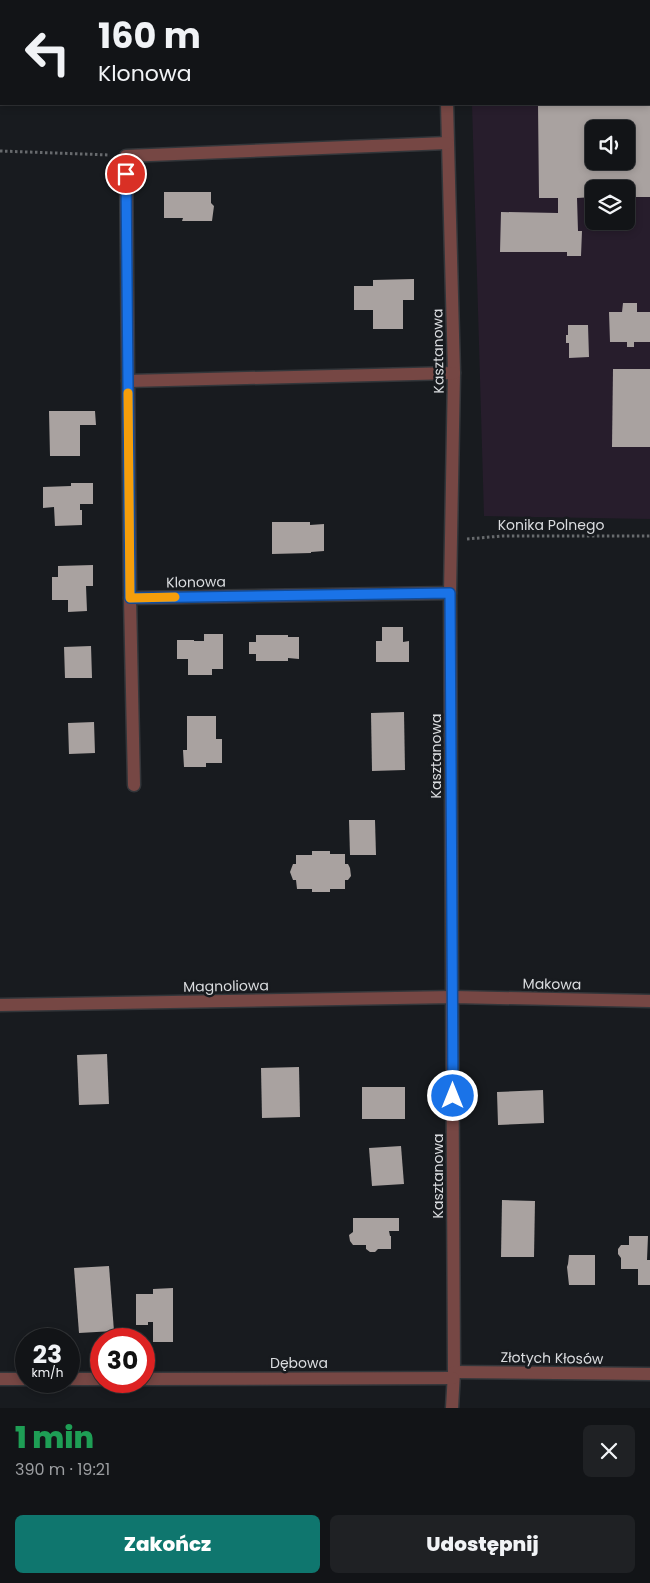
<!DOCTYPE html>
<html lang="pl">
<head>
<meta charset="utf-8">
<style>
  body { margin:0; font-family:Poppins,sans-serif; background:#1f2124; color:#f1f3f6; height:100vh; display:flex; flex-direction:column; font-size:19px; white-space:nowrap }
  * { box-sizing:border-box; margin:0 }
  p { font-size:16px; color:#9c9ea1 }
  .icon { flex:none; width:28px; height:28px; fill:none; stroke:currentColor; stroke-width:2; stroke-linecap:round; stroke-linejoin:round }
  .map { position:relative; height:1408px; overflow:hidden }
  .drawer { display:flex; flex-direction:column; background:#121417; flex:1 }
  .drawer>* { flex:none }
  .banner { position:absolute; left:0px; top:0px; width:650px; height:105px; box-shadow:0 2px 8px #0003,0 0 0 1px #313336; background:#121417; color:#f1f3f6; overflow:hidden }
  .buttons { position:absolute; left:585px; top:120px; display:grid; gap:10px }
  .buttons a { display:grid; place-items:center; width:50px; height:50px; border-radius:8px; background:#121417; box-shadow:0 2px 8px #0003,0 0 0 1px #313336; font-size:25px }
  .speed { position:absolute; left:15px; top:1328px; display:flex; gap:10px; font-size:25px; font-weight:700; text-align:center }
  .speed>* { display:grid; place-content:center; width:65px; height:65px; border-radius:50%; background:#121417; box-shadow:0 2px 8px #0003,0 0 0 1px #313336; line-height:1 }
  .speed small { font-size:12px; font-weight:400 }
  .speed .limit { border:8px solid #d22; background:#fff; color:#111 }
  .pin { position:absolute; display:grid; place-items:center; width:42px; height:42px; color:#fff; margin:-21px; border:2px solid #fff; border-radius:50%; box-shadow:0 1px 5px #0007 }
  .me { position:absolute; width:55px; margin:-28px; rotate:0deg; stroke-linejoin:round; filter:drop-shadow(0 0 4px #0008) }
  .turn { display:flex; align-items:center; gap:18px; height:105px; padding:0 15px; font-size:22px }
  .turn .icon { width:65px; height:65px; stroke-width:2.5 }
  .turn b { display:block; font-size:35px; line-height:42px }
  .round { display:grid; place-items:center; flex:none; width:52px; height:52px; border-radius:8px; background:#1f2124 }
  .summary { display:flex; align-items:center; justify-content:space-between; height:85px; padding:0 15px }
  h1 { font-size:30px; font-weight:800; line-height:38px; color:#1e9e55 }
  .cta { display:flex; gap:10px; margin-top:auto; padding:10px 15px }
  .cta a { flex:1; height:58px; border-radius:8px; background:#0f766e; color:#fff; font-size:20px; font-weight:800; line-height:58px; text-align:center }
  .cta a+a { background:#1f2124; color:#f1f3f6 }
  .map>svg:first-child { display:block }
  .commercial { fill:#271d2c; fill-rule:evenodd }
  .building { fill:#a9a2a0; fill-rule:evenodd }
  .lines { fill:none; stroke-linecap:round; stroke-linejoin:round }
  .minor-casing { stroke:#33363a; stroke-width:15 }
  .path { stroke:#676a6d; stroke-width:3; stroke-dasharray:2.5 2.5; stroke-linecap:butt }
  .minor { stroke:#764744; stroke-width:12 }
  .route-casing { stroke:#114b97; stroke-width:12 }
  .route { stroke:#1a73e8; stroke-width:9 }
  .slow { stroke:#f59e0b; stroke-width:9 }
  .labels { text-anchor:middle; dominant-baseline:central; stroke-width:5; stroke-linejoin:round; paint-order:stroke }
  .street-label { font-size:14px; fill:#dadcdf; stroke:#181b1f }
</style>
</head>
<body>
<div class="map">
<svg width="650" height="1408" viewBox="0 0 650 1408">
  <rect width="100%" height="100%" fill="#181b1f"/>
  <path class="commercial" d="M469,0H650V519L484,516L472,104H649V1H469ZM594,129H626V161H594ZM594,189H626V221H594Z"/>
  <g class="building">
    <path d="M538,104H650V197H626V189H594V197L577,198L578,231H582L581,256H567V252H500L501,212L558,213V198H539ZM594,129H626V161H594Z"/>
    <polygon points="164,192 211,192 211,203 214,206 212,221 182,221 183,218 164,218"/>
    <polygon points="414,279 414,300 403,300 403,329 373,329 373,310 354,310 354,286 373,286 373,280"/>
    <polygon points="623,303 637,303 637,312 650,312 650,342 634,342 634,347 627,347 627,342 610,342 609,312 622,312"/>
    <polygon points="568,325 588,325 589,357 569,358 569,343 566,343 566,335 568,335"/>
    <polygon points="613,369 650,369 650,447 612,447"/>
    <polygon points="49,411 95,411 96,425 80,425 80,456 50,456"/>
    <polygon points="71,483 93,483 93,504 80,504 80,510 82,510 82,525 55,526 54,507 43,508 43,487 71,486"/>
    <polygon points="272,522 310,522 310,525 324,524 324,551 311,552 311,553 272,554"/>
    <polygon points="93,565 93,586 86,586 87,611 68,612 68,600 52,600 52,577 58,577 58,566"/>
    <polygon points="382,627 403,627 403,642 409,641 409,662 376,662 376,641 382,641"/>
    <polygon points="204,634 223,634 223,669 212,669 212,675 188,675 188,659 177,659 177,640 194,640 194,641 204,641"/>
    <polygon points="256,635 288,635 288,637 299,637 299,659 288,658 288,661 256,661 256,654 249,654 249,642 256,642"/>
    <polygon points="91,646 92,678 65,678 64,647"/>
    <polygon points="404,712 405,770 372,771 371,713"/>
    <polygon points="187,716 216,716 216,739 222,739 222,763 206,763 206,767 184,767 183,750 187,750"/>
    <polygon points="94,722 95,753 69,754 68,723"/>
    <polygon points="349,820 375,820 376,855 350,855"/>
    <polygon points="312,851 330,851 330,854 345,854 345,864 348,864 350,868 351,876 348,880 345,880 345,889 330,889 330,892 312,892 312,889 297,889 296,880 293,880 290,872 293,864 296,864 296,855 312,855"/>
    <polygon points="107,1054 109,1104 79,1105 77,1055"/>
    <polygon points="299,1067 300,1117 262,1118 261,1068"/>
    <rect x="362" y="1087" width="43" height="32"/>
    <polygon points="543,1090 544,1123 498,1125 497,1092"/>
    <polygon points="401,1146 404,1184 372,1186 369,1148"/>
    <polygon points="502,1200 535,1201 534,1257 501,1257"/>
    <polygon points="353,1218 399,1218 399,1231 389,1231 390,1236 391,1236 391,1249 378,1249 375,1252 370,1252 366,1249 366,1245 353,1245 350,1241 349,1235 353,1232"/>
    <polygon points="629,1236 648,1236 647,1260 650,1260 650,1285 638,1285 638,1269 621,1269 621,1258 618,1254 618,1249 621,1245 629,1245"/>
    <polygon points="569,1255 595,1255 595,1285 569,1285 567,1267 568,1264"/>
    <polygon points="109,1266 114,1331 79,1333 74,1268"/>
    <polygon points="173,1288 173,1342 153,1342 153,1322 148,1322 148,1325 136,1325 136,1294 153,1294 153,1289"/>
  </g>
  <g class="lines">
    <g class="minor-casing">
      <g id="minor">
        <polyline points="446,0 446,1"/>
        <polyline points="447,104 454,373 450,593 454,1372 452,1408"/>
        <polyline points="128,381 454,373"/>
        <polyline points="130,598 126,156 447,143"/>
        <polyline points="134,785 130,598 450,593"/>
        <polyline points="0,1005 453,997 650,1001"/>
        <polyline points="454,1372 650,1374"/>
        <polyline points="0,1379 26,1379"/>
        <polyline points="69,1379 101,1379"/>
        <polyline points="144,1379 453,1378"/>
      </g>
    </g>
    <g class="path">
      <polyline points="0,151 110,155"/>
      <polyline points="467,539 502,536 650,536"/>
    </g>
    <use href="#minor" class="minor"/>
  </g>
  <g class="lines">
    <g class="route-casing">
      <polyline id="route" points="126,174 130,598 450,593 453,1096"/>
    </g>
    <use href="#route" class="route"/>
    <polyline class="slow" points="128,393 130,598 175,597"/>
  </g>
  <g class="labels">
    <g class="street-label">
      <text transform="translate(438 351) rotate(-91)">Kasztanowa</text>
      <text x="551" y="525">Konika Polnego</text>
      <text transform="translate(196 582) rotate(-1)">Klonowa</text>
      <text transform="translate(436 756) rotate(-90)">Kasztanowa</text>
      <text transform="translate(552 984) rotate(1)">Makowa</text>
      <text transform="translate(226 986) rotate(-1)">Magnoliowa</text>
      <text transform="translate(438 1176) rotate(-90)">Kasztanowa</text>
      <text transform="translate(552 1358) rotate(1)">Złotych Kłosów</text>
      <text x="299" y="1363">Dębowa</text>
    </g>
  </g>
</svg>
<div class="buttons">
<a><svg class="icon" aria-label="sound" viewBox="0 0 24 24"><path d="M4 9h4l5-4v14l-5-4H4zM17 9q2 3 0 6"/></svg></a>
<a><svg class="icon" aria-label="layers" viewBox="0 0 24 24"><path d="M12 4l9 5-9 5-9-5zM3 14l9 5 9-5"/></svg></a>
</div>
<div class="speed"><div>23<small>km/h</small></div><div class="limit">30</div></div>
<div class="pin" style="left:126px;top:174px;background:#d93025"><svg class="icon" aria-label="arrive" viewBox="0 0 24 24"><path d="M6 21V4h12l-3 4 3 4H6"/></svg></div>
<svg class="me" style="left:453px;top:1096px" viewBox="-20 -20 40 40"><circle r="17" fill="#1a73e8" stroke="#fff" stroke-width="3"/><path d="M0-11L8 9 0 5-8 9z" fill="#fff"/></svg>
<div class="banner">
<div class="turn"><svg class="icon" aria-label="left" viewBox="0 0 24 24"><path d="M17 20v-9H6M10 6l-5 5 5 5"/></svg><div><b>160 m</b>Klonowa</div></div>
</div>
</div>
<section class="drawer">
<div class="summary"><div><h1>1 min</h1><p>390 m · 19:21</p></div><a class="round"><svg class="icon" aria-label="close" viewBox="0 0 24 24"><path d="M6 6l12 12M18 6L6 18"/></svg></a></div>
<div class="cta"><a>Zakończ</a><a>Udostępnij</a></div>
</section>
</body>
</html>
